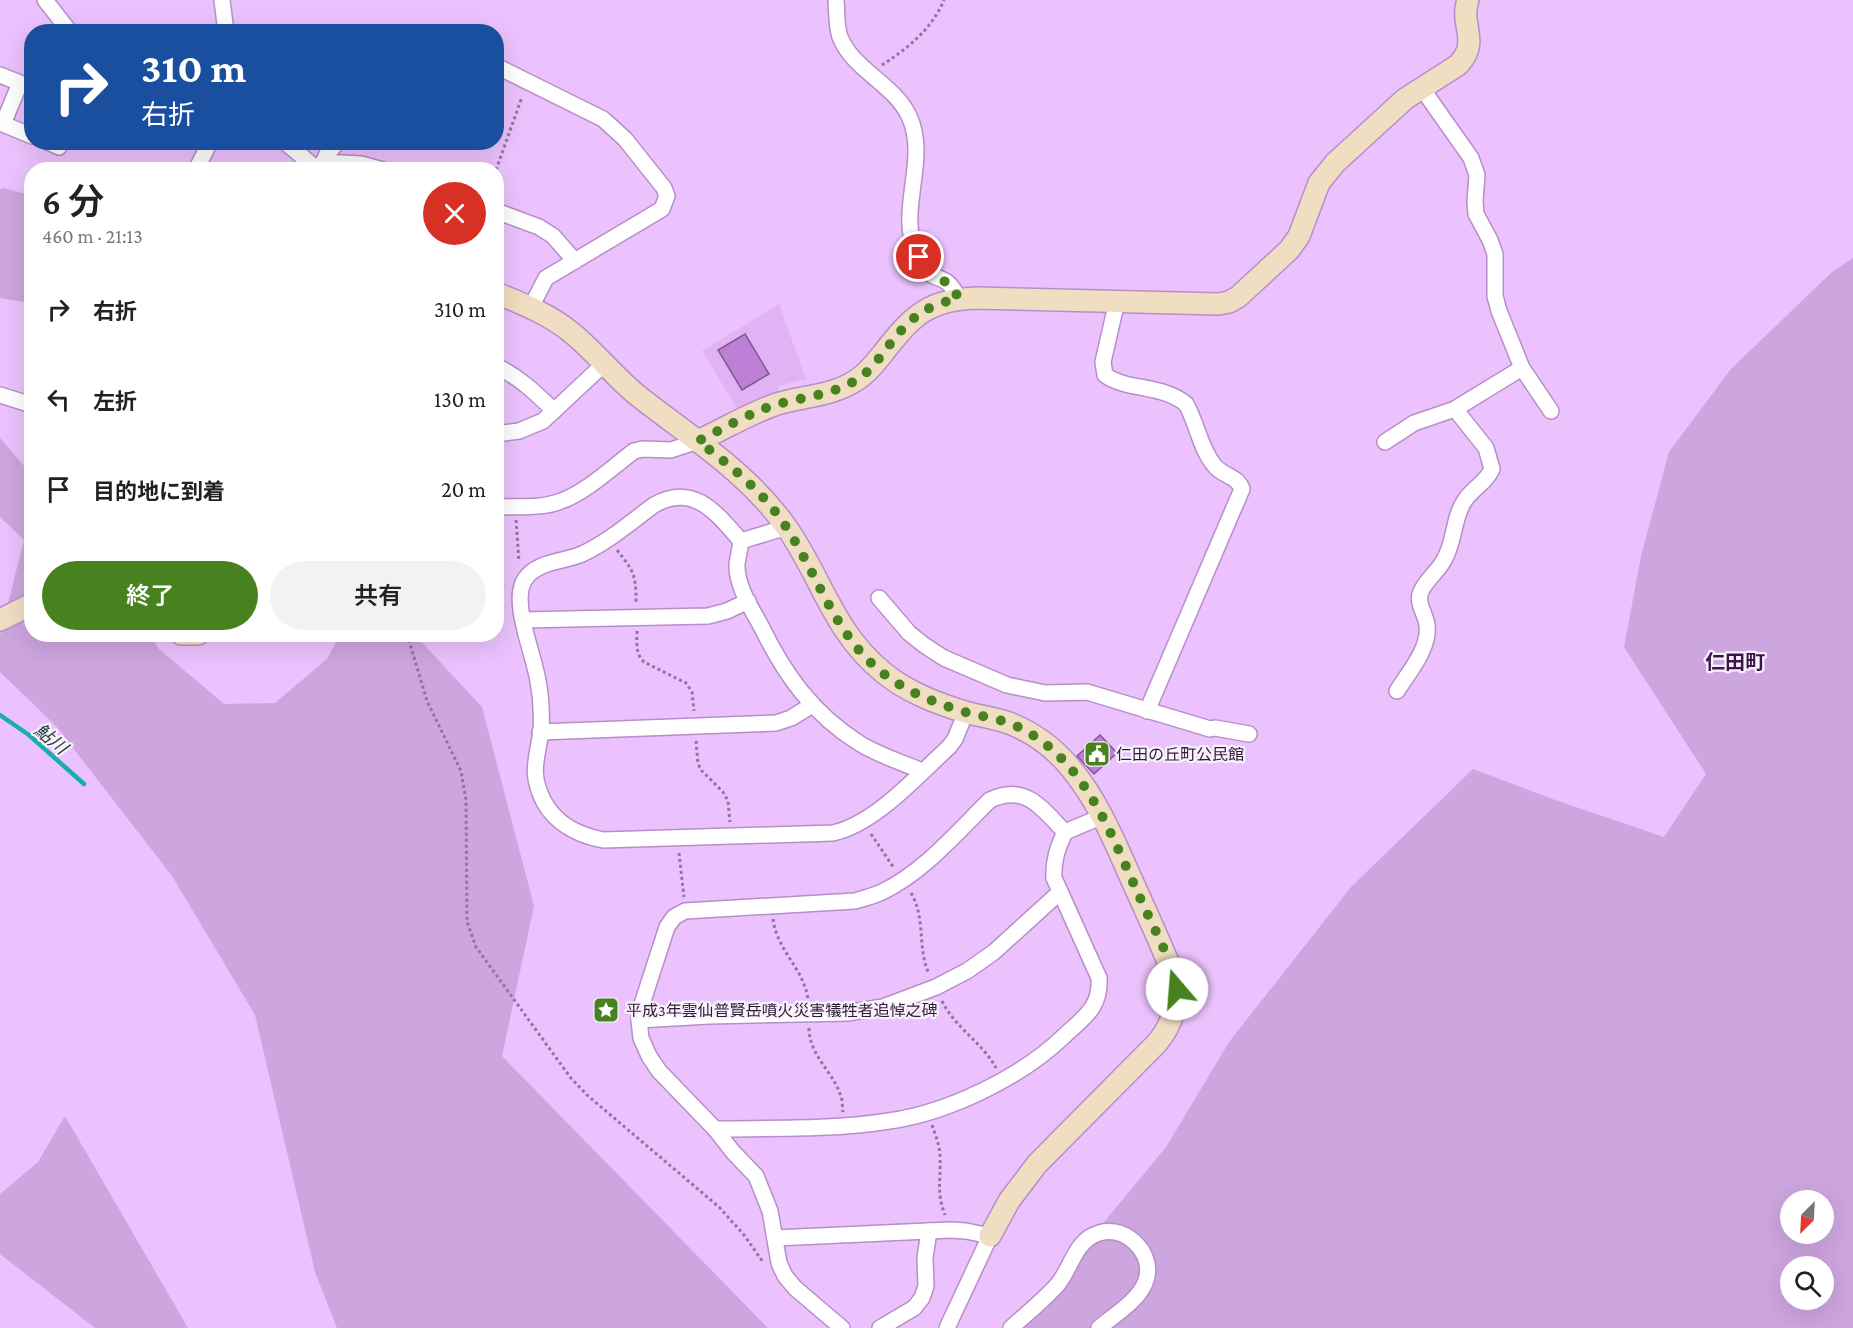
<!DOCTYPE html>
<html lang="ja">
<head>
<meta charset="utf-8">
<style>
  body { margin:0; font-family:"Crimson Pro","Noto Sans JP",serif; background:#f2f2f2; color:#222; height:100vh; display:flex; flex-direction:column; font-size:22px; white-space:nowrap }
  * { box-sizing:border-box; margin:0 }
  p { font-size:20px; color:#767676 }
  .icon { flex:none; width:33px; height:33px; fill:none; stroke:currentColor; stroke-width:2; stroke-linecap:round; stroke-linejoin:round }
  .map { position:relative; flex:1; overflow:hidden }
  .drawer { position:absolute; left:24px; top:162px; width:480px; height:480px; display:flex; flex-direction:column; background:#fff; border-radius:24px; box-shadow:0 6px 24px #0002 }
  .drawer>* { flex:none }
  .guide { position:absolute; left:24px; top:24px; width:480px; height:126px; border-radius:24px; box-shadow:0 6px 24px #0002; background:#1a4fa0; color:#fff; overflow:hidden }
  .needle { width:39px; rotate:204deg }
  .controls { position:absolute; left:1780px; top:1190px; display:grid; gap:12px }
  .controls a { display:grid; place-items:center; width:54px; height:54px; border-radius:50%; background:#fff; box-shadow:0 6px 24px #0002; font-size:30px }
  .pin { position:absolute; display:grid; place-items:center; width:51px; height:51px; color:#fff; margin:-26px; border:3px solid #fff; border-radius:50%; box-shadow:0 2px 6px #0007 }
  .me { position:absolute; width:66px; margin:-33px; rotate:342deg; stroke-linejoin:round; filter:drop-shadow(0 0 4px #0008) }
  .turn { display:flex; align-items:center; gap:21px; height:126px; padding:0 18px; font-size:27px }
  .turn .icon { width:78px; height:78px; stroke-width:2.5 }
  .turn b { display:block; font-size:42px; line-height:51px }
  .round { display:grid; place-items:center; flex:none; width:63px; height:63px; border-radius:32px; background:#f2f2f2 }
  .summary { display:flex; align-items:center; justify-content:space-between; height:102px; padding:0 18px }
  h1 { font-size:36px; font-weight:600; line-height:45px }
  .cta { display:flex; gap:12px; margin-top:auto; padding:12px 18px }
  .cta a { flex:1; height:69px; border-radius:36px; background:#47821e; color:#fff; font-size:24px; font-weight:600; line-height:69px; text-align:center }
  .cta a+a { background:#f2f2f2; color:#222 }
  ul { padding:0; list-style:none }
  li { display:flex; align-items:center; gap:18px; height:90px; padding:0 18px }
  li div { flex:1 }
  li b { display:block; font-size:22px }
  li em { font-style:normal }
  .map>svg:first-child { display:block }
  .built { fill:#e1b3f5 }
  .green { fill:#cda5df; fill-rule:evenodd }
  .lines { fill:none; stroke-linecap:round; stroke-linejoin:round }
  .stream { stroke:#18aeae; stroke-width:4.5 }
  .building { fill:#be80d7; stroke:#7e598e; stroke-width:1.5 }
  .street-casing { stroke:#b68fc7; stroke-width:18 }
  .secondary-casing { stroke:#b68fc7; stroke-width:24 }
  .path { stroke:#92759f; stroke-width:3; stroke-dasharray:3 3; stroke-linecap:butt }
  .street { stroke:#fff; stroke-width:15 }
  .secondary { stroke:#f0dec2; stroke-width:21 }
  .route { stroke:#47821e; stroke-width:10; stroke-dasharray:0 18 }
  .labels { text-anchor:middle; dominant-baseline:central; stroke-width:4.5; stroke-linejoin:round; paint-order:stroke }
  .poi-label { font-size:16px; fill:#2c1c32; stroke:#f9f1fd; text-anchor:start }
  .water-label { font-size:18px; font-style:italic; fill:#254241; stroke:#f9f1fd }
  .quarter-label { font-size:20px; font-weight:bold; fill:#3a1747; stroke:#f9f1fd }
</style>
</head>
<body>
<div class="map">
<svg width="1853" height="1328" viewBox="0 0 1853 1328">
  <rect width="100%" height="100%" fill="#ebc2fd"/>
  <polygon class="built" points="779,304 806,379 778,386 779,393 738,410 702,351"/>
  <g class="green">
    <polygon points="2,188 31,195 31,303 0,298 0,190"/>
    <path d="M1853,258V1328H1017L1166,1147L1229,1042L1351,887L1473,769L1558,801L1664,837L1706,774L1624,647L1641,556L1669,452L1731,369L1832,272ZM1791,1200H1824V1233H1791ZM1791,1266H1824V1299H1791Z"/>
    <polygon points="0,438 31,474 32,634 150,635 159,649 224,704 275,703 327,659 340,635 415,635 482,707 534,906 502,1056 768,1328 337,1328 315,1272 255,1015 172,876 56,726 0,672 0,635 24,540 0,517"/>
    <polygon points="65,1116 188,1328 95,1328 0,1254 0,1194 38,1162"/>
  </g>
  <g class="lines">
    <polyline class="stream" points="0,715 29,735 84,784"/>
  </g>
  <g class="building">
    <polygon points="745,334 769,374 742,390 718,350"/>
    <polygon points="1100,735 1117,753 1094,774 1077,756"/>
  </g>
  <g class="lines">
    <g class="street-casing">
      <g id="street">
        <polyline points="45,0 70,32"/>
        <polyline points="222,0 226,32"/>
        <path d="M836,0C837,11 836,26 840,37C853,70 894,84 909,116C930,161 895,212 918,256C921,262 927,271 932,275C937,278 944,279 948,283C953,287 956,294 959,298"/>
        <polyline points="496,66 603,119 625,139 664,188 667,196 662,209 546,278 531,307"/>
        <polyline points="0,75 20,83 3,124 32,136"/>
        <polyline points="1421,87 1471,158 1477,175 1475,201 1476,214 1490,240 1495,254 1495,296 1499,311 1522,368 1551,411"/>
        <polyline points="48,142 59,147 61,142"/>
        <polyline points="285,142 318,170"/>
        <polyline points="323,162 361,164 383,170"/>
        <polyline points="196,170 210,142"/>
        <polyline points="320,170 327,154 338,142"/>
        <polyline points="496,211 539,227 553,236 575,261"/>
        <path d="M1117,301L1103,362L1105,375C1127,391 1162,384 1186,404C1197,423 1200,448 1214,465C1222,476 1238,476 1242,489L1147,711"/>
        <path d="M496,366C519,377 536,393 554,411"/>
        <polyline points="0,395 32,405"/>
        <polyline points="496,434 519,431 543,421 604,364"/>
        <polyline points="1385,442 1414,423 1455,409 1522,368"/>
        <path d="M496,507C517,506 542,509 561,501C585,493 614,466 634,451L643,449L671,450L698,441"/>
        <path d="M787,527L741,541C740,549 738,557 737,564C736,586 752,609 762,628C785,675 813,714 859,743C878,755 901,762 922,771"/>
        <path d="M741,541C717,514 694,482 654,505C631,522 608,542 582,554C564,562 537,561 525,579C510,601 534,654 538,681C541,697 542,714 541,731C537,760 529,773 544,802C557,825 578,835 603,840L833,833C875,824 917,776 949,747L955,739L966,712"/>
        <polyline points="879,598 909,633 924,645 944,658 1007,685 1045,693 1087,692 1210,729 1215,728 1249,734"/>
        <polyline points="523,620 708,616 727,611 748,601"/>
        <path d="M1397,691C1409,672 1430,648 1427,625C1426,615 1417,604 1420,594C1424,581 1438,572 1444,560C1455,542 1453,517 1465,500C1473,488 1486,483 1492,469L1486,448L1455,409"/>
        <polyline points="540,732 776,723 791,718 812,705"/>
        <polyline points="639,1020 709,1016 847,1013 883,1007 936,987 967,971 994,952 1060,892"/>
        <path d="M715,1129C773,1128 832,1130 889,1121C947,1113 1020,1078 1063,1037C1083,1018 1101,1008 1099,978L1054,878C1053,860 1058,847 1065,832L1103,816"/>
        <polyline points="775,1238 950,1230 966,1231 990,1236 947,1328"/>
        <path d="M842,1328L795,1288L785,1276L779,1263L770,1211L756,1176L733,1152L715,1129L659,1071L649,1056L641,1038L639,1020L641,1007L667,927L674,917L685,911L855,901C864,898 874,896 882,892C924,872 957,832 990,800C1026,783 1042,809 1065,832"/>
        <polyline points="880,1328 914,1308 922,1298 926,1286 925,1258 929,1231"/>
        <path d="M1011,1328C1026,1314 1044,1300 1058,1284C1070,1269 1075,1245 1092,1236C1121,1219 1158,1253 1145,1283C1137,1302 1114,1315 1099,1328"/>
      </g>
    </g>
    <g class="secondary-casing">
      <g id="secondary">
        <path d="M496,293C523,304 549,314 572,333C595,352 614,376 637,395C690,437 748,472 787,528C822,578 833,632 884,673C907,692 936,703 965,712C979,716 995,718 1009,723C1032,732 1053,747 1069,766C1097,799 1113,838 1130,876C1145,910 1161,943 1174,977C1179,1002 1173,1024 1157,1043L1037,1164L1009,1201L990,1236"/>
        <path d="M698,441C724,429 750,413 777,404C803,396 832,396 855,381C867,374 876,362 884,352C913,315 929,299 978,298L1219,304L1229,302L1238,297L1289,250L1299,236L1319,183L1335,163L1405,99L1458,65C1481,41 1459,25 1468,0"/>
        <polyline points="0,620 32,604"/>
        <polyline points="181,634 198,634"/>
      </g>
    </g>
    <g class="path">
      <path d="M882,65C907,49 932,29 944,0"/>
      <polyline points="496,170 522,97"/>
      <polyline points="516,520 519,562"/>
      <path d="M617,550C634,572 636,574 636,603"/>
      <path d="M637,631C637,643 635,653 644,662L686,683L692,692L694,711"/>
      <polyline points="407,634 427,701 461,771 466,800 467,922 476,947 570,1077 587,1095 719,1207 744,1235 763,1262"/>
      <polyline points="696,741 698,764 702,771 723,792 728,801 730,822"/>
      <polyline points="871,834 894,868"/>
      <polyline points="679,853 684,897"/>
      <path d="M911,893C926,918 917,948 929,974"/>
      <path d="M773,919C777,951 805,970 808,1000"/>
      <path d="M942,1001C955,1028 982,1042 996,1068"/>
      <path d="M809,1028C809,1056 834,1072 841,1097C843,1102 842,1107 843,1112"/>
      <path d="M932,1125C936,1136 940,1146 940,1158C941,1182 936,1191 945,1215"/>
    </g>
    <use href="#street" class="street"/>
    <use href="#secondary" class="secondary"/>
  </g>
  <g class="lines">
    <path class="route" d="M919,257L932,274L949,284L959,298C918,308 908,321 883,353C875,364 865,376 853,382C830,395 804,397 778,404C753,411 723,429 698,441C731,466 766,494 788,530C815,572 831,621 866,658C893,686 928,701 965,712C979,716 995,718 1009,723C1084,753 1110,833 1141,900C1154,929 1171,958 1177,989"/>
  </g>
  <defs>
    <g id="civic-square" transform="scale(1.35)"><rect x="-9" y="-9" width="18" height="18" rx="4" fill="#47821e" stroke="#f9f1fd"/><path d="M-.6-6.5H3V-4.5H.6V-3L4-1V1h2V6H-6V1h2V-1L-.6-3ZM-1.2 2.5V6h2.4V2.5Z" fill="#fff"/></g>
    <g id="sight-square" transform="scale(1.35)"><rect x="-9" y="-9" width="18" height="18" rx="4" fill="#47821e" stroke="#f9f1fd"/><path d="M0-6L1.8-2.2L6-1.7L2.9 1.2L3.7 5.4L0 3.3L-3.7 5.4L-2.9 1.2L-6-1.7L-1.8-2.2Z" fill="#fff"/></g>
  </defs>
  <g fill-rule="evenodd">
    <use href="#civic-square" x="1097" y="754"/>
    <use href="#sight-square" x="606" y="1010"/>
  </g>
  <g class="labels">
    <g class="poi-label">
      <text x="1116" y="754">仁田の丘町公民館</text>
      <text x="626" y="1010">平成3年雲仙普賢岳噴火災害犠牲者追悼之碑</text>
    </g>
    <g class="water-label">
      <text transform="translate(51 739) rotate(40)">鮎川</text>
    </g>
    <g class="quarter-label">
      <text x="1735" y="662">仁田町</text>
    </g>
  </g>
</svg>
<div class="controls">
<a><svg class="needle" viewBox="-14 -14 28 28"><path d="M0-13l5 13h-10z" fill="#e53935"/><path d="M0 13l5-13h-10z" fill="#767676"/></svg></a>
<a><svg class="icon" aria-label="search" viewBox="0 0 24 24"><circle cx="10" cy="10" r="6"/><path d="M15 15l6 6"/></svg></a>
</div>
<div class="pin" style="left:919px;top:257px;background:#d93025"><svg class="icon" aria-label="arrive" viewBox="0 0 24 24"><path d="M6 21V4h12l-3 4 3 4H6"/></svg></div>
<svg class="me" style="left:1177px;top:989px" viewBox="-20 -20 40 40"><circle r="19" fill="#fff"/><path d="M0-13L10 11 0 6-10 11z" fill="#47821e"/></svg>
<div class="guide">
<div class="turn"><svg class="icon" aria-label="right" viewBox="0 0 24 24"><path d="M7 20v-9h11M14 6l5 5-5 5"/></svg><div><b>310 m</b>右折</div></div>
</div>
<section class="drawer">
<div class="summary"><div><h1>6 分</h1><p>460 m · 21:13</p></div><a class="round" style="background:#d93025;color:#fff"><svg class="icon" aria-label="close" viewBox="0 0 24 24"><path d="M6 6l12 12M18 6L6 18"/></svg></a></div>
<ul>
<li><svg class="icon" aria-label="right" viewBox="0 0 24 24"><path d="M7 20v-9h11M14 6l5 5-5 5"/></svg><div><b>右折</b></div><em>310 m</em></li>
<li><svg class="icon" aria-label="left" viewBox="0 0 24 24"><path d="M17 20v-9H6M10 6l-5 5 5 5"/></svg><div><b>左折</b></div><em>130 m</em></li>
<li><svg class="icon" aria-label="arrive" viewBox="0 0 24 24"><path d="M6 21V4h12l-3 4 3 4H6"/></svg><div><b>目的地に到着</b></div><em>20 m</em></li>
</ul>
<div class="cta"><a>終了</a><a>共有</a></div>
</section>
</div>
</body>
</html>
